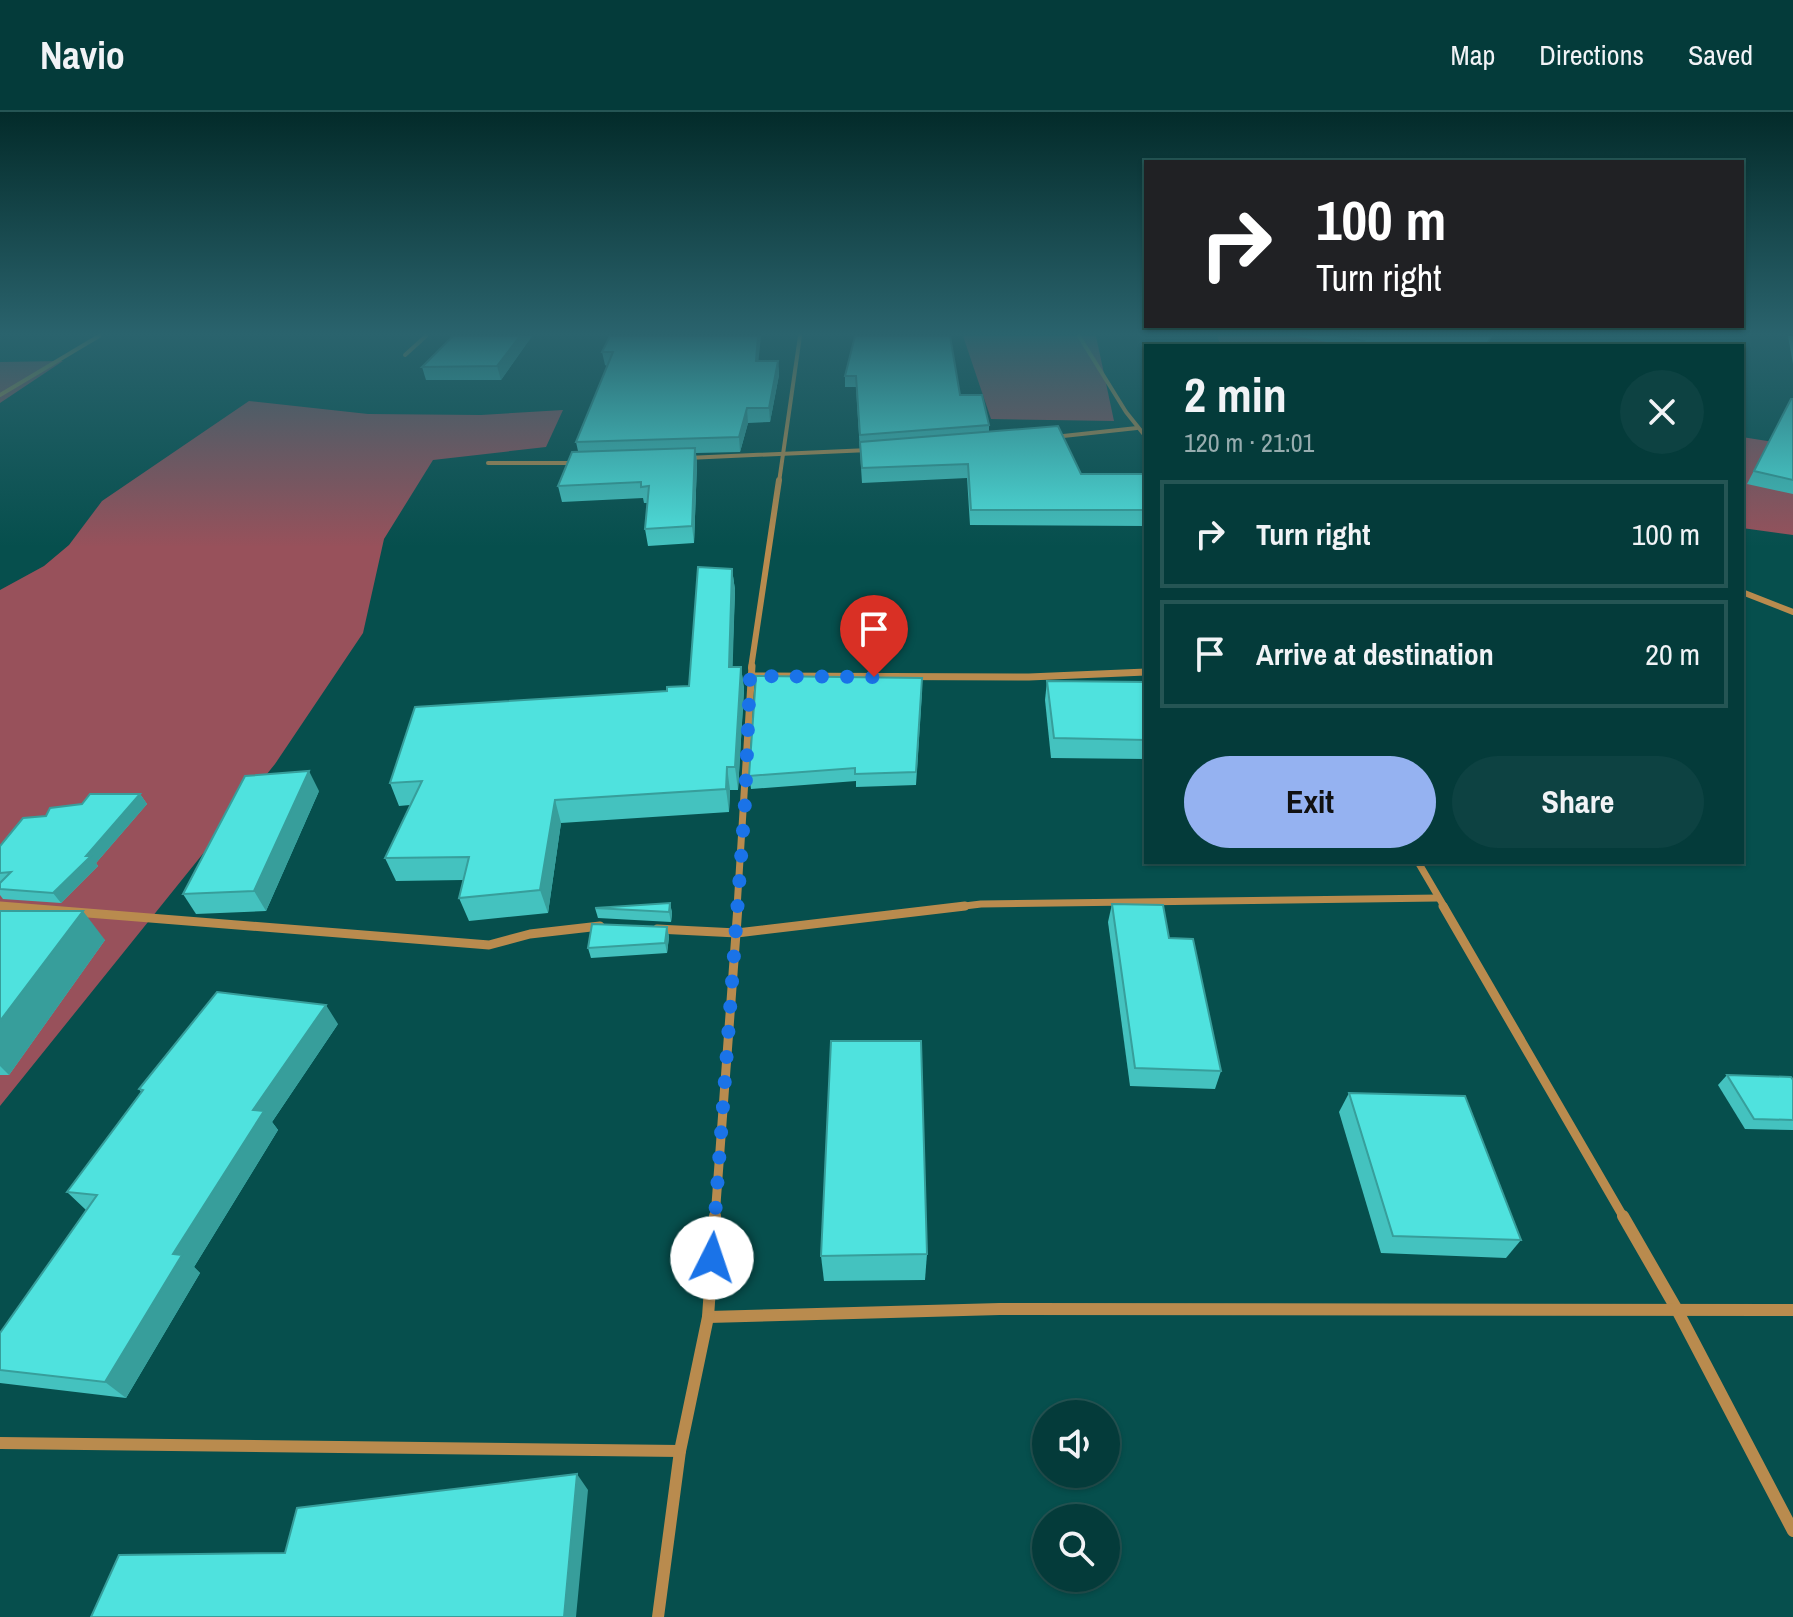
<!DOCTYPE html>
<html lang="en">
<head>
<meta charset="utf-8">
<style>
  body { margin:0; font-family:"Archivo Narrow",sans-serif; background:#0d4242; color:#f1f3f6; height:100vh; display:flex; flex-direction:column; font-size:30px; white-space:nowrap }
  * { box-sizing:border-box; margin:0 }
  p { font-size:26px; color:#97adaf }
  .icon { flex:none; width:44px; height:44px; fill:none; stroke:currentColor; stroke-width:2; stroke-linecap:round; stroke-linejoin:round }
  .map { position:relative; flex:1; overflow:hidden }
  .panel { position:absolute; left:1144px; top:232px; width:600px; height:520px; display:flex; flex-direction:column; background:#043b3a; border-radius:0px; box-shadow:0 2px 6px #0004,0 0 0 2px #255554 }
  .panel>* { flex:none }
  .hud { position:absolute; left:1144px; top:48px; width:600px; height:168px; border-radius:0px; box-shadow:0 2px 6px #0004,0 0 0 2px #255554; background:#202124; color:#fff; overflow:hidden }
  .buttons { position:absolute; left:1032px; top:1288px; display:grid; gap:16px }
  .buttons a { display:grid; place-items:center; width:88px; height:88px; border-radius:50%; background:#043b3a; box-shadow:0 2px 6px #0004,0 0 0 2px #255554; font-size:40px }
  .pin { position:absolute; display:grid; place-items:center; width:68px; height:68px; color:#fff; margin:-82px -34px; border-radius:50% 50% 50% 0; rotate:-45deg; box-shadow:0 0 8px #0007 }
  .pin .icon { rotate:45deg }
  .me { position:absolute; width:88px; margin:-44px; rotate:4deg; stroke-linejoin:round; filter:drop-shadow(0 0 6px #0008) }
  .turn { display:flex; align-items:center; gap:28px; height:168px; padding:0 40px; font-size:36px }
  .turn .icon { width:104px; height:104px; stroke-width:2.5 }
  .turn b { display:block; font-size:56px; line-height:68px }
  .round { display:grid; place-items:center; flex:none; width:84px; height:84px; border-radius:42px; background:#0d4242 }
  .overview { display:flex; align-items:center; justify-content:space-between; height:136px; padding:0 40px }
  h1 { font-size:48px; font-weight:700; line-height:60px }
  .primary-button { display:flex; gap:16px; margin-top:auto; padding:16px 40px }
  .primary-button a { flex:1; height:92px; border-radius:48px; background:#95b2f1; color:#111; font-size:32px; font-weight:700; line-height:92px; text-align:center }
  .primary-button a+a { background:#0d4242; color:#f1f3f6 }
  ul { padding:0; list-style:none }
  li { display:flex; align-items:center; gap:24px; height:108px; margin:0 16px 12px; padding:0 24px; border:4px solid #255554; border-radius:0px }
  li div { flex:1 }
  li b { display:block; font-size:30px }
  li em { font-style:normal }
  header { display:flex; align-items:center; gap:48px; box-sizing:border-box; height:112px; padding:0 40px; background:#043b3a; border-bottom:2px solid #255554 }
  header strong { font-size:38px }
  nav { display:flex; gap:44px; margin-inline-start:auto; font-size:28px }
  .map>svg:first-child { display:block }
  .green { fill:#98515b }
  .lines { fill:none; stroke-linecap:round; stroke-linejoin:round }
  .minor-far4 { stroke:#b98b4e; stroke-width:4 }
  .minor-far3 { stroke:#b98b4e; stroke-width:6 }
  .minor-far2 { stroke:#b98b4e; stroke-width:7 }
  .minor-far1 { stroke:#b98b4e; stroke-width:9 }
  .minor { stroke:#b98b4e; stroke-width:12 }
  .wall { fill:#44c2bf }
  .shaded-wall { fill:#379e9b }
  .building { fill:#4fe2de; stroke:#379e9b; stroke-width:2 }
  .route { stroke:#1a73e8; stroke-width:14; stroke-dasharray:0 25.2 }
</style>
</head>
<body>
<header>
<strong>Navio</strong>
<nav><a>Map</a><a>Directions</a><a>Saved</a></nav>
</header>
<div class="map">
<svg width="1793" height="1505" viewBox="0 0 1793 1505">
  <rect width="100%" height="100%" fill="#064f4d"/>
  <g class="green">
    <polygon points="963,224 1096,224 1114,309 991,307"/>
    <polygon points="1217,224 1341,224 1343,234 1221,234"/>
    <polygon points="63,249 0,291 0,250"/>
    <polygon points="249,289 368,302 481,303 563,298 546,335 433,348 384,427 363,521 275,652 0,994 0,478 44,454 69,433 102,389"/>
    <polygon points="1742,325 1793,333 1793,423 1742,416"/>
  </g>
  <g class="lines">
    <g class="minor-far4">
      <polyline points="1079,224 1126,300 1146,325"/>
      <polyline points="405,243 426,224"/>
      <polyline points="0,283 99,224"/>
      <polyline points="1054,325 1137,316"/>
      <polyline points="687,346 869,338"/>
      <polyline points="488,351 578,351"/>
      <polyline points="779,370 800,224"/>
    </g>
    <g class="minor-far3">
      <polyline points="1742,480 1793,500"/>
      <polyline points="751,556 779,368"/>
    </g>
    <g class="minor-far2">
      <polyline points="750,564 1029,565 1146,560"/>
      <polyline points="1418,750 1445,796"/>
      <polyline points="0,794 24,796"/>
      <polyline points="737,796 752,554"/>
      <polyline points="948,796 981,792 1438,786"/>
    </g>
    <g class="minor-far1">
      <polyline points="0,794 489,833 530,822 600,814"/>
      <polyline points="1443,794 1624,1106"/>
      <polyline points="657,817 737,821 965,794"/>
      <polyline points="715,1106 738,794"/>
    </g>
    <g class="minor">
      <polyline points="1623,1104 1676,1196 1793,1419"/>
      <polyline points="708,1205 1000,1197 1793,1198"/>
      <polyline points="0,1331 680,1339"/>
      <polyline points="658,1505 680,1339 708,1205 715,1104"/>
    </g>
  </g>
  <g class="wall">
    <polygon points="532,224 501,268 426,268 422,255"/>
    <polygon points="855,224 960,283 989,313 989,320 1081,362 1146,362 1146,414 970,413 967,366 862,371 856,275 845,275 845,264"/>
    <polygon points="1295,224 1491,224 1487,234 1349,234"/>
    <polygon points="1788,224 1793,224 1793,252"/>
    <polygon points="602,240 778,249 779,263 770,310 748,311 740,340 696,341 697,352 694,431 648,434 645,417 647,391 644,391 643,386 562,390 558,374 578,339 576,330 607,254 605,253"/>
    <polygon points="1791,287 1793,287 1793,382 1747,372"/>
    <polygon points="732,457 735,478 732,555 741,555 744,577 738,678 730,678 729,700 561,711 548,801 469,809 459,786 463,768 396,769 385,746 410,693 399,694 390,671 667,579 689,574"/>
    <polygon points="1047,569 1146,570 1146,647 1051,646 1045,588"/>
    <polygon points="922,579 916,673 856,675 856,669 751,677 749,664"/>
    <polygon points="319,679 266,799 196,802 183,782"/>
    <polygon points="140,682 147,692 96,751 98,754 61,791 3,787 0,783 0,734 46,704 82,692"/>
    <polygon points="670,791 672,801 671,810 598,806 595,796"/>
    <polygon points="1112,792 1169,826 1221,959 1215,977 1130,974 1108,810"/>
    <polygon points="0,799 105,828 9,963 0,963"/>
    <polygon points="667,815 669,825 667,841 591,846 588,836"/>
    <polygon points="338,912 272,1010 278,1018 194,1155 200,1161 126,1286 0,1271 0,1221 86,1098 67,1080 141,980 139,977"/>
    <polygon points="1727,963 1793,968 1793,1018 1745,1017 1718,973"/>
    <polygon points="1349,981 1521,1128 1506,1146 1381,1141 1339,1000"/>
    <polygon points="927,1142 925,1168 824,1169 821,1144"/>
  </g>
  <g class="shaded-wall">
    <polygon points="520,224 532,224 501,268 497,254"/>
    <polygon points="758,224 761,224 757,263 756,249"/>
    <polygon points="778,249 779,263 770,310 769,296"/>
    <polygon points="747,296 748,311 740,340 739,325"/>
    <polygon points="695,336 697,352 694,431 692,414"/>
    <polygon points="732,457 735,478 732,577 729,555"/>
    <polygon points="741,555 744,577 738,678 735,655"/>
    <polygon points="727,655 730,678 729,700 726,677"/>
    <polygon points="309,659 319,679 266,799 254,779"/>
    <polygon points="140,682 147,692 96,751 98,754 61,791 53,781"/>
    <polygon points="555,688 561,711 548,801 540,778"/>
    <polygon points="670,791 672,801 671,810 669,800"/>
    <polygon points="83,799 105,828 9,963 0,954 0,909"/>
    <polygon points="667,815 669,825 667,841 665,831"/>
    <polygon points="326,893 338,912 272,1010 278,1018 194,1155 200,1161 126,1286 105,1270 173,1142 253,998"/>
    <polygon points="577,1362 588,1378 576,1505 564,1505"/>
  </g>
  <g class="building">
    <polygon points="453,224 520,224 497,254 422,255"/>
    <polygon points="610,224 758,224 756,249 778,249 769,296 747,296 739,325 576,330 613,240 602,240"/>
    <polygon points="855,224 950,224 960,283 982,283 989,313 860,323 856,264 845,264"/>
    <polygon points="1337,224 1491,224 1486,234 1358,234 1364,229"/>
    <polygon points="1791,287 1793,287 1793,368 1754,359"/>
    <polygon points="1058,314 1081,362 1146,362 1146,398 971,398 968,352 862,356 860,330"/>
    <polygon points="695,336 692,414 645,417 649,374 641,375 641,370 558,374 572,340"/>
    <polygon points="698,455 732,457 729,555 741,555 735,655 727,655 726,677 555,688 540,778 459,786 469,745 385,746 422,669 390,671 415,595 667,579 667,575 689,574"/>
    <polygon points="756,564 922,566 916,660 855,662 855,656 749,664"/>
    <polygon points="1047,569 1146,570 1146,628 1054,626"/>
    <polygon points="309,659 254,779 183,782 245,664"/>
    <polygon points="90,682 140,682 86,744 91,744 53,781 0,777 0,771 11,760 0,761 0,734 23,706 46,704 50,696 82,692"/>
    <polygon points="670,791 669,800 595,796"/>
    <polygon points="1112,792 1163,793 1169,826 1193,827 1221,959 1135,956"/>
    <polygon points="0,799 83,799 0,909"/>
    <polygon points="592,812 667,815 665,831 588,836"/>
    <polygon points="217,880 326,893 253,998 264,999 173,1142 182,1143 105,1270 0,1258 0,1221 97,1083 67,1080 143,978 139,977"/>
    <polygon points="831,929 921,929 927,1142 821,1144"/>
    <polygon points="1727,963 1791,965 1793,968 1793,1008 1754,1007"/>
    <polygon points="1349,981 1465,984 1521,1128 1393,1124"/>
    <polygon points="577,1362 564,1505 91,1505 119,1443 285,1441 297,1396"/>
  </g>
  <linearGradient id="sky" x2="0" y2="1"><stop stop-color="#032b2a"/><stop offset="0.51" stop-color="#2a636d"/><stop offset="1" stop-color="#2a636d" stop-opacity="0"/></linearGradient>
  <rect width="1793" height="435" fill="url(#sky)"/>
  <g class="lines">
    <polyline class="route" points="712,1146 745,691 750,564 874,565"/>
  </g>
</svg>
<div class="buttons">
<a><svg class="icon" aria-label="sound" viewBox="0 0 24 24"><path d="M4 9h4l5-4v14l-5-4H4zM17 9q2 3 0 6"/></svg></a>
<a><svg class="icon" aria-label="search" viewBox="0 0 24 24"><circle cx="10" cy="10" r="6"/><path d="M15 15l6 6"/></svg></a>
</div>
<div class="pin" style="left:874px;top:565px;background:#d93025"><svg class="icon" aria-label="arrive" viewBox="0 0 24 24"><path d="M6 21V4h12l-3 4 3 4H6"/></svg></div>
<svg class="me" style="left:712px;top:1146px" viewBox="-20 -20 40 40"><circle r="19" fill="#fff"/><path d="M0-13L10 11 0 6-10 11z" fill="#1a73e8"/></svg>
<div class="hud">
<div class="turn"><svg class="icon" aria-label="right" viewBox="0 0 24 24"><path d="M7 20v-9h11M14 6l5 5-5 5"/></svg><div><b>100 m</b>Turn right</div></div>
</div>
<section class="panel">
<div class="overview"><div><h1>2 min</h1><p>120 m · 21:01</p></div><a class="round"><svg class="icon" aria-label="close" viewBox="0 0 24 24"><path d="M6 6l12 12M18 6L6 18"/></svg></a></div>
<ul>
<li><svg class="icon" aria-label="right" viewBox="0 0 24 24"><path d="M7 20v-9h11M14 6l5 5-5 5"/></svg><div><b>Turn right</b></div><em>100 m</em></li>
<li><svg class="icon" aria-label="arrive" viewBox="0 0 24 24"><path d="M6 21V4h12l-3 4 3 4H6"/></svg><div><b>Arrive at destination</b></div><em>20 m</em></li>
</ul>
<div class="primary-button"><a>Exit</a><a>Share</a></div>
</section>
</div>
</body>
</html>
